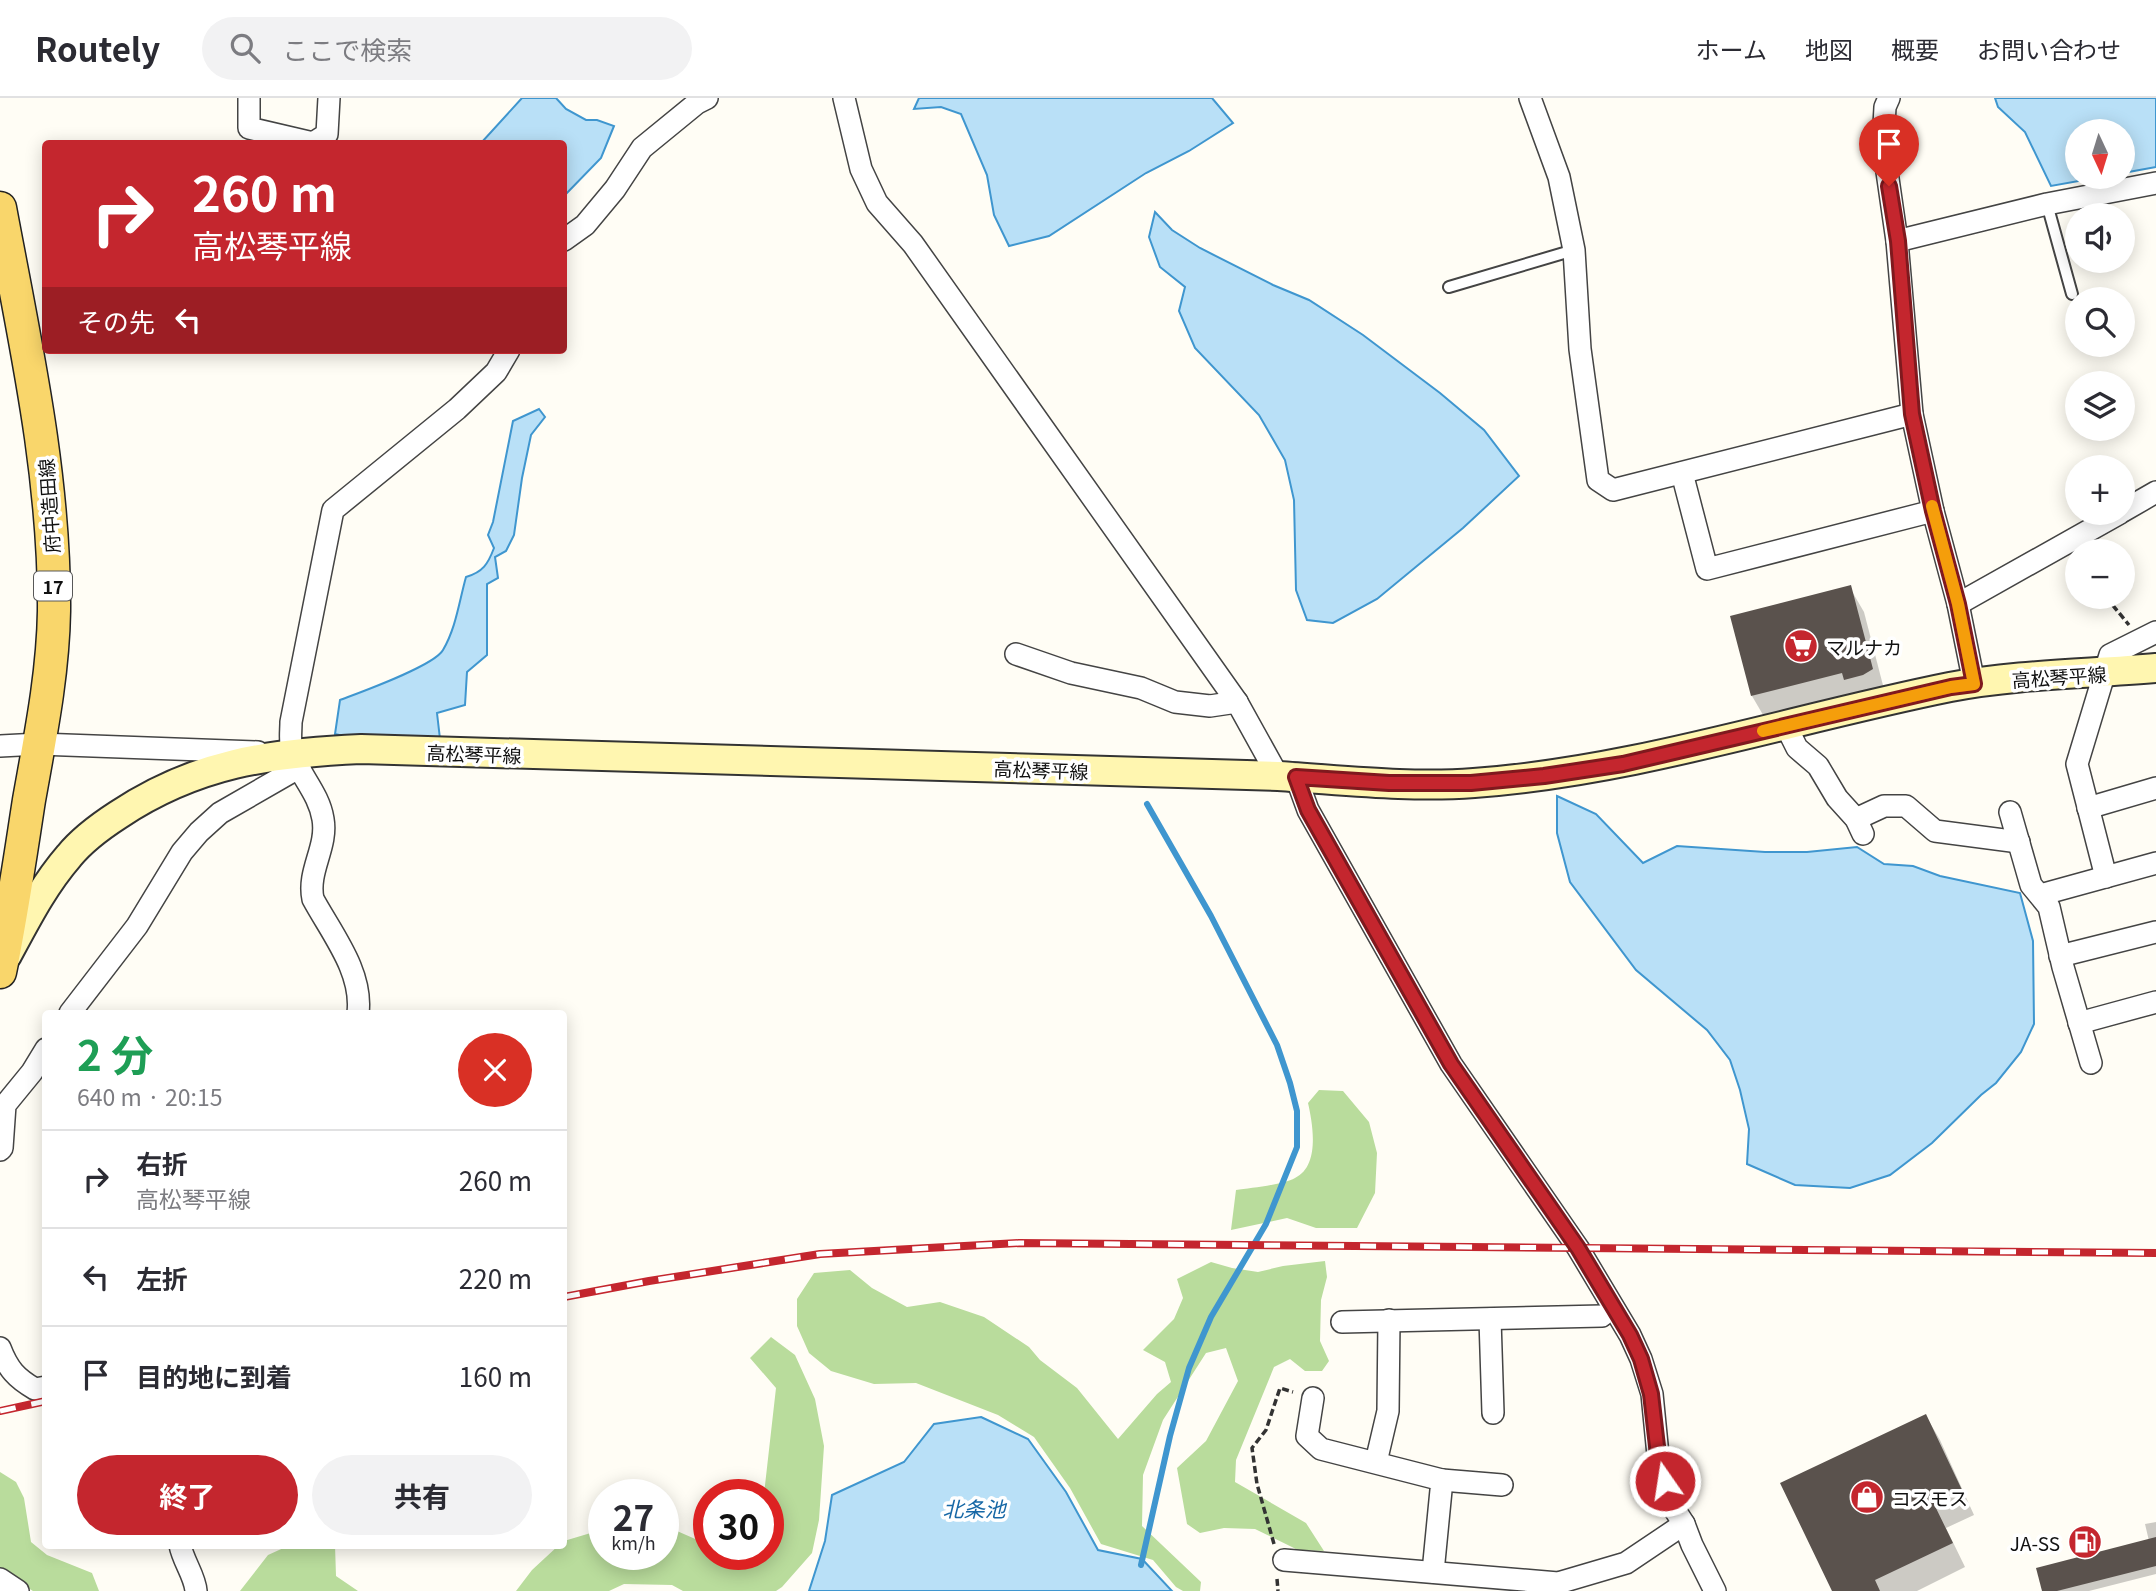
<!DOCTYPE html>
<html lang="ja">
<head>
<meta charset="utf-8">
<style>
  body { margin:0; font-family:Georgia,"Noto Sans JP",serif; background:#f2f2f3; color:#2b2b33; height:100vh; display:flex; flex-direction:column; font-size:26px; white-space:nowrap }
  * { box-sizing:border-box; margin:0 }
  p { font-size:23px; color:#7c7c81 }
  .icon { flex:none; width:38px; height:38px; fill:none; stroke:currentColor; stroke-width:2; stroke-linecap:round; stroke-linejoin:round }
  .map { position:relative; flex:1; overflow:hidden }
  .sheet { position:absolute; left:42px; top:912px; width:525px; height:539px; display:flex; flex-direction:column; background:#fff; border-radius:7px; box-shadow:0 4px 18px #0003 }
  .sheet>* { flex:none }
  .guide { position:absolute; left:42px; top:42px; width:525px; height:214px; border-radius:7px; box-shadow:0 4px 18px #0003; background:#c4262e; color:#fff; overflow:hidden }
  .needle { width:46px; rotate:176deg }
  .fabs { position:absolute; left:2065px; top:21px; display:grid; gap:14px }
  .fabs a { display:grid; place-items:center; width:70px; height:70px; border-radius:50%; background:#fff; box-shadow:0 4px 18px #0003; font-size:35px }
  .speed { position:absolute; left:588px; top:1381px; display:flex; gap:14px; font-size:35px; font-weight:700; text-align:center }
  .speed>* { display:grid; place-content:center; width:91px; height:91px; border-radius:50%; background:#fff; box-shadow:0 4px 18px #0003; line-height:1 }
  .speed small { font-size:18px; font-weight:400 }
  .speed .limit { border:10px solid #d22; background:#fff; color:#111 }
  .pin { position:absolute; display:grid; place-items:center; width:60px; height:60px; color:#fff; margin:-72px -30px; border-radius:50% 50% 50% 0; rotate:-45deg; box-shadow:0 0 7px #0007 }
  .pin .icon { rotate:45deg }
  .me { position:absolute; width:77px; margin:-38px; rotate:347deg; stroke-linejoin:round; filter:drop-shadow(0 0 5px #0008) }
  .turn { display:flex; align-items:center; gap:24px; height:147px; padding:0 35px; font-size:32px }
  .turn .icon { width:91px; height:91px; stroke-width:2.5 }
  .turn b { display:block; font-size:49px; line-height:60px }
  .then { display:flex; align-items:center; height:66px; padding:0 35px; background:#0003; gap:14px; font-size:26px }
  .round { display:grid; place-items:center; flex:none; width:74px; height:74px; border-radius:37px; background:#f2f2f3 }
  .headline { display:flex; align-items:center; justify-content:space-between; height:119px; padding:0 35px }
  h1 { font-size:42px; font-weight:700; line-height:52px; color:#1e9e55 }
  .cta { display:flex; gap:14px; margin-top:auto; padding:14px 35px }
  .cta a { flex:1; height:80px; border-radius:42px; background:#c4262e; color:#fff; font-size:28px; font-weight:700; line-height:80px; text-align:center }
  .cta a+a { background:#f2f2f3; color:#2b2b33 }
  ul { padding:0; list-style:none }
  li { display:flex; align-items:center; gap:21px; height:98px; padding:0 35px; border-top:2px solid #e1e1e2 }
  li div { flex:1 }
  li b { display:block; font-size:26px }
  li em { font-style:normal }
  header { display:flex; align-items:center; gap:42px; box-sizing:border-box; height:98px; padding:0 35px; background:#fff; border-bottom:2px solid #e1e1e2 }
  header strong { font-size:33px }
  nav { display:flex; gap:38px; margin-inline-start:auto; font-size:24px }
  .search { width:490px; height:63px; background:#f2f2f3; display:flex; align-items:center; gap:18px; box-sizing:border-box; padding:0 24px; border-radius:38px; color:#7c7c81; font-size:26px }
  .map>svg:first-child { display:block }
  .forest { fill:#b9dc9c }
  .water { fill:#b9e0f7; stroke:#3f96cf; stroke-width:2 }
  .shadow { fill:#0003 }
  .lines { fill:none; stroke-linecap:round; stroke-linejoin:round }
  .stream { stroke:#3f96cf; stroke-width:6 }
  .building { fill:#5a524d }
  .service-casing { stroke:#444; stroke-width:14 }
  .minor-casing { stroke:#444; stroke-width:24 }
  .secondary-casing { stroke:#333; stroke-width:32 }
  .primary-casing { stroke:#222; stroke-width:35 }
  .path { stroke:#333; stroke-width:3.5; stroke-dasharray:7 3.5; stroke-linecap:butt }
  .service { stroke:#fff; stroke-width:10 }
  .minor { stroke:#fff; stroke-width:21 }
  .secondary { stroke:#fff6b0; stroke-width:28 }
  .primary { stroke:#f9d66b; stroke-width:32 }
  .rail-casing { stroke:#c4262e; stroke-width:8 }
  .rail { stroke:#fff; stroke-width:5; stroke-dasharray:16; stroke-linecap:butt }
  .route-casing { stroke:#7f191e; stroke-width:18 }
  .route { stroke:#c4262e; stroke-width:12 }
  .slow { stroke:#f59e0b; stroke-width:12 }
  .labels { text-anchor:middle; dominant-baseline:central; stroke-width:7; stroke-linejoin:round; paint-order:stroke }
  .shield { fill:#fff; stroke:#585858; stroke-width:2 }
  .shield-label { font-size:18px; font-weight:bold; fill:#111 }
  .street-label { font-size:19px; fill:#111; stroke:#fff }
  .poi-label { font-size:19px; fill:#111; stroke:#fff; text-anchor:start }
  .water-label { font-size:21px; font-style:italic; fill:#1768a6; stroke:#fff }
</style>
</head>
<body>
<header>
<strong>Routely</strong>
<div class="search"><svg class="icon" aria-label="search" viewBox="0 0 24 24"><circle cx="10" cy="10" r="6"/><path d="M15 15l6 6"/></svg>ここで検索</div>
<nav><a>ホーム</a><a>地図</a><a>概要</a><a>お問い合わせ</a></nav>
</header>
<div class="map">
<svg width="2156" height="1493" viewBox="0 0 2156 1493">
  <rect width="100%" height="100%" fill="#fffdf5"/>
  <g class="forest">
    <path d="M1319,992L1343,993L1369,1024L1377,1055L1375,1095L1357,1130H1316L1287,1120L1231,1132L1236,1092C1251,1090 1282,1087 1295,1080C1320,1068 1313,1027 1308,1005Z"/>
    <polygon points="1325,1163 1327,1179 1321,1202 1320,1243 1329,1263 1322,1273 1305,1273 1290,1261 1274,1269 1236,1362 1235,1384 1306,1425 1324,1453 1298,1452 1255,1431 1224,1430 1200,1435 1187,1426 1177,1370 1206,1343 1238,1283 1226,1250 1206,1255 1163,1322 1143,1377 1142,1428 1201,1484 1200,1493 1183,1493 1176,1489 1153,1462 1101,1446 1070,1390 1034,1339 998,1317 916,1285 874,1286 831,1273 809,1255 797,1228 797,1201 814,1175 850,1172 872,1190 907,1209 940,1204 984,1219 1029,1249 1040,1262 1077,1290 1118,1341 1157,1296 1171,1284 1165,1264 1143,1252 1174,1221 1183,1200 1177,1181 1211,1164 1232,1170 1258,1174 1283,1168"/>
    <polygon points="771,1239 795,1257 815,1301 824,1348 819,1422 812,1455 782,1489 776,1493 683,1493 672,1487 624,1486 609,1493 516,1493 532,1472 559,1447 564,1447 564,1443 604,1431 604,1456 663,1456 663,1431 677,1433 709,1447 709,1456 768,1456 768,1396 764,1396 776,1290 750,1260"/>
    <polygon points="0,1374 16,1384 24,1400 31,1444 47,1457 92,1475 99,1493 33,1493 0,1473"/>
    <polygon points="290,1447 335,1447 336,1478 358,1493 240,1493 268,1457"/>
  </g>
  <g class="water">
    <polygon points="522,0 556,0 566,11 586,22 597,22 614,28 601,60 564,98 564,46 481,45"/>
    <polygon points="919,0 1212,0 1233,25 1189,53 1146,75 1049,138 1009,148 994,117 987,77 961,16 941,9 914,11"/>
    <polygon points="1995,0 2156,0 2156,69 2123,75 2123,33 2077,33 2077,79 2101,79 2051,88 2025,34 1998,9"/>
    <polygon points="1155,114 1172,132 1200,150 1273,187 1309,202 1363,237 1440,295 1484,332 1519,378 1463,430 1377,501 1333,525 1307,522 1296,492 1294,402 1285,362 1259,317 1195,250 1179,213 1185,189 1160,169 1149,139"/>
    <path d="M539,311L545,319L531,337L522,380L514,437L506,453L495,459L498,480L487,486V557L467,574L465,607L437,615L440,641L348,639L335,636L340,602C361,594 434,568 443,552C456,530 459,504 466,479C483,474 488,466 494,450L488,437L493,424L513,323Z"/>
    <polygon points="1557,698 1596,716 1643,765 1677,748 1765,754 1807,754 1857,749 1884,766 1913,768 1940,778 2020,795 2033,843 2034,926 2021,954 1996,985 1981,997 1932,1045 1890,1077 1850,1090 1795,1087 1747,1066 1749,1031 1740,992 1730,962 1707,932 1636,872 1570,784 1557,735"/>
    <polygon points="981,1319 1028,1341 1066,1394 1098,1452 1142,1461 1172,1493 809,1493 825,1443 832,1397 904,1364 934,1326"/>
  </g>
  <g class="shadow">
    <polygon points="1850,490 1864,514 1885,595 1766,622 1752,598"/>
    <polygon points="1926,1318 1940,1342 1974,1417 1946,1430 1965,1469 1917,1493 1834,1493"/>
    <polygon points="2156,1424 2156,1476 2089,1493 2044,1493 2149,1443 2145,1426"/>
  </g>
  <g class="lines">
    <polyline class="stream" points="1141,1467 1170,1338 1189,1270 1211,1219 1266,1126 1297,1049 1297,1013 1290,985 1277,947 1211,818 1147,706"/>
  </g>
  <g class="building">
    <polygon points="1851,487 1873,571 1863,577 1844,582 1842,575 1751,598 1730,518"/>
    <polygon points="1926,1316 1962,1392 1934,1406 1953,1445 1875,1482 1880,1493 1832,1493 1780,1385"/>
    <polygon points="2156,1439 2156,1468 2057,1493 2042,1493 2036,1470"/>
  </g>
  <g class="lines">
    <g class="service-casing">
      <g id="service">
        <polyline points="2047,106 2072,196"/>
        <polyline points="1449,189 1574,152"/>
      </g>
    </g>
    <g class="minor-casing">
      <g id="minor">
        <polyline points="249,0 249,30 313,45 327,36 329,0"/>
        <polyline points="844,0 861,71 877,105 913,146 1237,604 1278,678"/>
        <polyline points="1530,0 1559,79 1574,152 1580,251 1598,382 1613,392 1912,316"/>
        <polyline points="1889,0 1885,9 1883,46 1897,143 1912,316 1933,413 1958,506 1974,585"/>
        <polyline points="564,142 585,127 615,91 642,50 697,5 707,0"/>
        <polyline points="1897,143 2047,106 2156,85"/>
        <polyline points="1682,375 1707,471 1933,413"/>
        <polyline points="2123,413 2156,394"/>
        <polyline points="1958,506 2120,415"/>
        <polyline points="1016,556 1071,575 1141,590 1175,604 1210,608 1237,604"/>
        <polyline points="1786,628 1797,650 1818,668 1837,700 1856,721 1863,736"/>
        <polyline points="0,648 39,646 258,654"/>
        <polyline points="1296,679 1308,712 1451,966 1578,1150 1630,1237 1641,1261 1652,1296 1658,1357 1673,1409 1684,1426 1692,1447 1715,1493"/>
        <polyline points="2088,710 2156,690"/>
        <polyline points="2010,714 2031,787 2049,809 2063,869 2091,965"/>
        <polyline points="1856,721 1884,708 1906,708 1935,733 2019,744"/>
        <polyline points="2106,779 2077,666 2110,557 2156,534"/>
        <polyline points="2040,797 2156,765"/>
        <polyline points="2060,858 2156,834"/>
        <polyline points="70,915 137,828 182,754 199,734 220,715 300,669"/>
        <path d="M358,915C363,874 332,836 313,801C307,773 328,749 323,721C319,696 301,679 293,657C289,647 291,634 291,624L333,412L457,311L496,274L509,252"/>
        <polyline points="2079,925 2156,904"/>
        <polyline points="0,1052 2,1050 5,1007 32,974 46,951"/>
        <polyline points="1490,1221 1493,1315"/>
        <polyline points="1342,1224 1602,1218"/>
        <path d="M0,1250C8,1271 16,1280 35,1291L46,1289"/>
        <polyline points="1313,1300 1307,1338 1321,1351 1442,1382 1433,1474"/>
        <polyline points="1376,1364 1388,1313 1389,1222"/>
        <polyline points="1442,1382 1502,1387"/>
        <path d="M180,1447C183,1463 195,1478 196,1493"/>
        <polyline points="1284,1462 1558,1485 1626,1465 1684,1426"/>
        <polyline points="0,1481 18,1493"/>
      </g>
    </g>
    <g class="secondary-casing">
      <path id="secondary" d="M7,857C26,822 43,788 69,758C82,742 101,728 118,717C196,665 270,655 361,651L1278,678C1343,682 1409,690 1474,685C1636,673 1791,621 1950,589C2017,576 2088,576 2156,570"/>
    </g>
    <g class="primary-casing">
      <path id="primary" d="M0,110C25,244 55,377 54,513C53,577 40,640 29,702C20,760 12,817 0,874"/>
    </g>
    <g class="path">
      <polyline points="2106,499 2129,527"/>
      <polyline points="1274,1446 1257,1386 1252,1350 1266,1332 1280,1290 1293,1294"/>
      <polyline points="1277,1481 1278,1493"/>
    </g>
    <use href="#service" class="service"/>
    <use href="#minor" class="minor"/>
    <use href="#secondary" class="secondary"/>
    <use href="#primary" class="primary"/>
    <g class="rail-casing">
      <g id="rail">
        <polyline points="564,1199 649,1183 820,1156 1019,1145 2156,1155"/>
        <polyline points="0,1313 46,1303"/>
      </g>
    </g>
    <use href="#rail" class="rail"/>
  </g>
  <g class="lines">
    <g class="route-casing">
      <polyline id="route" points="1665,1383 1658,1357 1651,1296 1641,1261 1630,1237 1578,1150 1451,966 1308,712 1296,679 1389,685 1471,685 1544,678 1623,666 1951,589 1974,586 1958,506 1933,413 1912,316 1898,143 1889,88"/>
    </g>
    <use href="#route" class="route"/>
    <polyline class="slow" points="1763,633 1951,589 1974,586 1958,506 1932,408"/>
  </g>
  <defs>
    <g id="supermarket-disc" transform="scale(1.75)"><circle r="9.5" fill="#c4262e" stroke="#fff"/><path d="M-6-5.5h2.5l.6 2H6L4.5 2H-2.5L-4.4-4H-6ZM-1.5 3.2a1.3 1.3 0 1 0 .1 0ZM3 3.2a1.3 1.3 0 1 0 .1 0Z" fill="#fff"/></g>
    <g id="shop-disc" transform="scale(1.75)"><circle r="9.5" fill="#c4262e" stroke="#fff"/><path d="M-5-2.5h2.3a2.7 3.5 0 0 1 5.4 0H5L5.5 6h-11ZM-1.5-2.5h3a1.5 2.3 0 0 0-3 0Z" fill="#fff"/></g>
    <g id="fuel-disc" transform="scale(1.75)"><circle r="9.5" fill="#c4262e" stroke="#fff"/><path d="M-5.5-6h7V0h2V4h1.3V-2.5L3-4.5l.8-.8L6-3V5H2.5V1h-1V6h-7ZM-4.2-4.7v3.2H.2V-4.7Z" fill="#fff"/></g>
  </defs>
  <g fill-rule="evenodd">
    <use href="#supermarket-disc" x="1801" y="548"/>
    <use href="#shop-disc" x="1867" y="1399"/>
    <use href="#fuel-disc" x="2085" y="1444"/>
  </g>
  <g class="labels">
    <rect class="shield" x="34" y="473.5" width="38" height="29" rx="5"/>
    <g class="shield-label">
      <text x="53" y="488">17</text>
    </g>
    <g class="street-label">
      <text transform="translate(48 408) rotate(-94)">府中造田線</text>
      <text transform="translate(2059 578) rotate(-4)">高松琴平線</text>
      <text transform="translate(474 655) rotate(2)">高松琴平線</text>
      <text transform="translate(1041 671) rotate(2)">高松琴平線</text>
    </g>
    <g class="poi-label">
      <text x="1826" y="548">マルナカ</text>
      <text x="1892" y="1399">コスモス</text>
      <text x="2060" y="1444" text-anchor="end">JA-SS</text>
    </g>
    <g class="water-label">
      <text x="974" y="1410">北条池</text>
    </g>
  </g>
</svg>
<div class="fabs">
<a><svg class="needle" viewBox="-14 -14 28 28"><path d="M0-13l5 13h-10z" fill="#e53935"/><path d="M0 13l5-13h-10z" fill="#7c7c81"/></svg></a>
<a><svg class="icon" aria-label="sound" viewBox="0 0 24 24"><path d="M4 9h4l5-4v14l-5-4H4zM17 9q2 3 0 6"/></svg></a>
<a><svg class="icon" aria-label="search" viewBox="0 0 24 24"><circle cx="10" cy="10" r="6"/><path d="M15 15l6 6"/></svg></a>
<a><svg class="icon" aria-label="layers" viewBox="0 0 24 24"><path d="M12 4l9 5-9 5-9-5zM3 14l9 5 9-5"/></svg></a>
<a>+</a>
<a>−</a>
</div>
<div class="speed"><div>27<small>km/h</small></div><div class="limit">30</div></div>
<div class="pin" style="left:1889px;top:88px;background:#d93025"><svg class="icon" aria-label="arrive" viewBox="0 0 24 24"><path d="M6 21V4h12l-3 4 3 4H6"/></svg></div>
<svg class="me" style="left:1665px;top:1383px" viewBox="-20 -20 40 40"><circle r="17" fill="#c4262e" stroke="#fff" stroke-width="3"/><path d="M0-11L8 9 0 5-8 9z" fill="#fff"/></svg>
<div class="guide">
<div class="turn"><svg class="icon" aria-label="right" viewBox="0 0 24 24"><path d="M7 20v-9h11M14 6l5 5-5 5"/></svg><div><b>260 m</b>高松琴平線</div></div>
<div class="then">その先<svg class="icon" aria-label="left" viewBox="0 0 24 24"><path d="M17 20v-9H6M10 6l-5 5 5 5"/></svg></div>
</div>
<section class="sheet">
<div class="headline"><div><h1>2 分</h1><p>640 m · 20:15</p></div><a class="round" style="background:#d93025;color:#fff"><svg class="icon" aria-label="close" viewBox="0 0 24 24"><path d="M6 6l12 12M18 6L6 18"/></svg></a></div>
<ul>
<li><svg class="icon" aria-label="right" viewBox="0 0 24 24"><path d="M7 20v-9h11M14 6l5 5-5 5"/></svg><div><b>右折</b><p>高松琴平線</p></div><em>260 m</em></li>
<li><svg class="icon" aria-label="left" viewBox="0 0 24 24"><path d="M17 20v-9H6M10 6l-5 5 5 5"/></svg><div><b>左折</b></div><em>220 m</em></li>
<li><svg class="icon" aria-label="arrive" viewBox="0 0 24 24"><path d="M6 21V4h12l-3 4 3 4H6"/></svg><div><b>目的地に到着</b></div><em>160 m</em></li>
</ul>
<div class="cta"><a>終了</a><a>共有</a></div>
</section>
</div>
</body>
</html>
